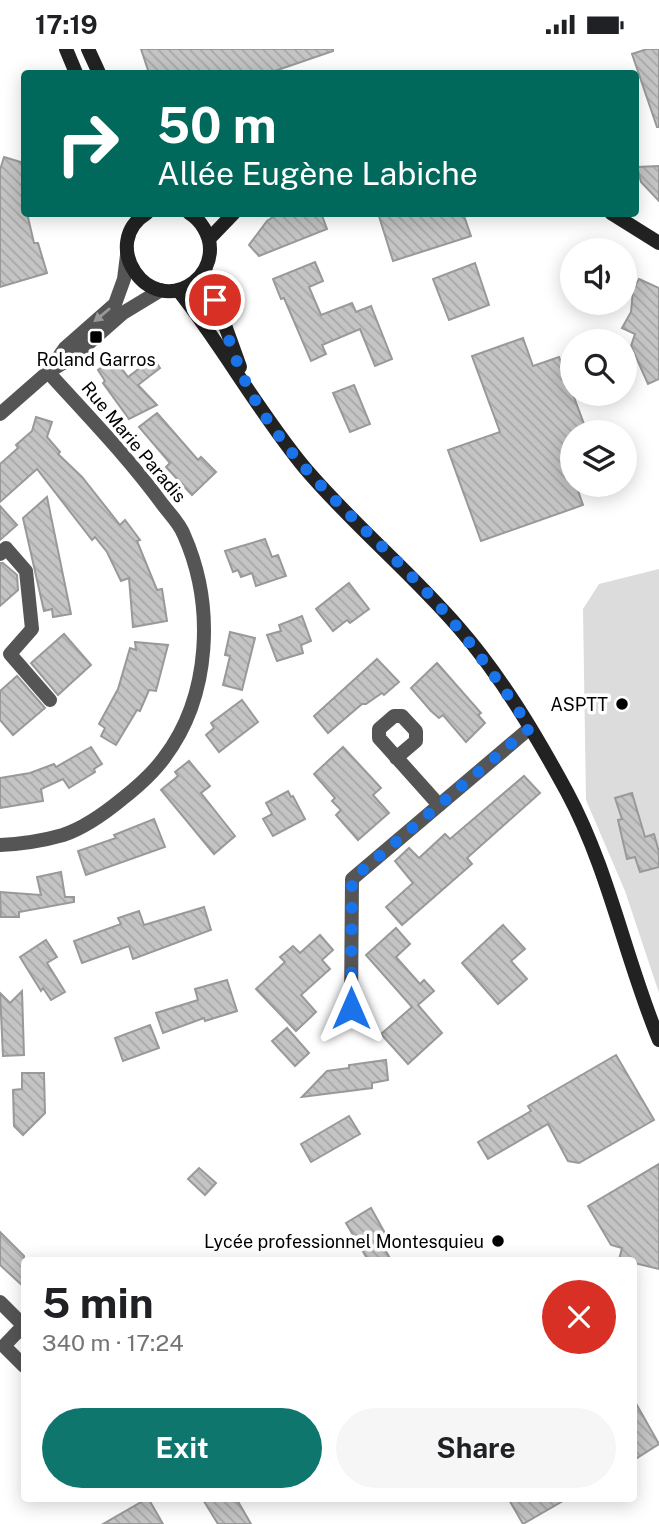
<!DOCTYPE html>
<html lang="en">
<head>
<meta charset="utf-8">
<style>
  body { margin:0; font-family:"Public Sans",sans-serif; background:#f6f6f6; color:#202124; height:100vh; display:flex; flex-direction:column; font-size:26px; white-space:nowrap }
  * { box-sizing:border-box; margin:0 }
  p { font-size:23px; color:#757577 }
  .icon { flex:none; width:38px; height:38px; fill:none; stroke:currentColor; stroke-width:2; stroke-linecap:round; stroke-linejoin:round }
  .map { position:relative; flex:1; overflow:hidden }
  .panel { position:absolute; left:21px; top:1208px; width:616px; height:245px; display:flex; flex-direction:column; background:#fff; border-radius:7px; box-shadow:0 4px 18px #0003 }
  .panel>* { flex:none }
  .guide { position:absolute; left:21px; top:21px; width:618px; height:147px; border-radius:7px; box-shadow:0 4px 18px #0003; background:#00695c; color:#fff; overflow:hidden }
  .controls { position:absolute; left:560px; top:189px; display:grid; gap:14px }
  .controls a { display:grid; place-items:center; width:77px; height:77px; border-radius:50%; background:#fff; box-shadow:0 4px 18px #0003; font-size:35px }
  .pin { position:absolute; display:grid; place-items:center; width:60px; height:60px; color:#fff; margin:-30px; border:4px solid #fff; border-radius:50%; box-shadow:0 2px 7px #0007 }
  .me { position:absolute; width:77px; margin:-38px; rotate:0deg; stroke-linejoin:round; filter:drop-shadow(0 0 5px #0008) }
  .turn { display:flex; align-items:center; gap:24px; height:147px; padding:0 21px; font-size:32px }
  .turn .icon { width:91px; height:91px; stroke-width:2.5 }
  .turn b { display:block; font-size:49px; line-height:60px }
  .round { display:grid; place-items:center; flex:none; width:74px; height:74px; border-radius:37px; background:#f6f6f6 }
  .summary { display:flex; align-items:center; justify-content:space-between; height:119px; padding:0 21px }
  h1 { font-size:42px; font-weight:700; line-height:52px }
  .cta { display:flex; gap:14px; margin-top:auto; padding:14px 21px }
  .cta a { flex:1; height:80px; border-radius:42px; background:#0f766e; color:#fff; font-size:28px; font-weight:700; line-height:80px; text-align:center }
  .cta a+a { background:#f6f6f6; color:#202124 }
  .status { display:flex; justify-content:space-between; align-items:center; height:49px; padding:0 35px; background:#fff; direction:ltr }
  .status svg { height:19px; fill:currentColor }
  .map>svg:first-child { display:block }
  .garden { fill:#dcdcdc }
  .building { fill:url(#building-back-hatch); stroke:#999; stroke-width:2 }
  .lines { fill:none; stroke-linecap:round; stroke-linejoin:round }
  .street { stroke:#555; stroke-width:14 }
  .secondary { stroke:#222; stroke-width:14 }
  .oneway { fill:#999 }
  .route { stroke:#1a73e8; stroke-width:12; stroke-dasharray:0 21.6 }
  .poi-dot { fill:#000; stroke:#fff; stroke-width:2.5 }
  .labels { text-anchor:middle; dominant-baseline:central; stroke-width:7; stroke-linejoin:round; paint-order:stroke }
  .poi-label { font-size:18px; fill:#000; stroke:#fff; text-anchor:end }
  .street-label { font-size:18px; fill:#000; stroke:#fff }
</style>
</head>
<body>
<div class="status"><b>17:19</b><svg viewBox="0 0 49 12"><path d="M0 12V9h3v3zM5 12V6h3v6zM10 12V3h3v9zM15 12V0h3v12zM26 1h20v11H26zM47 4h2v5h-2z"/></svg></div>
<div class="map">
<svg width="659" height="1475" viewBox="0 0 659 1475">
  <defs>
    <pattern id="building-back-hatch" width="6" height="6" patternUnits="userSpaceOnUse" patternTransform="scale(1.75)"><rect width="6" height="6" fill="#c4c4c4"/><path d="M-1 5l2 2M0 0l6 6M5-1l2 2" fill="none" stroke="#a7a7a7"/></pattern>
  </defs>
  <rect width="100%" height="100%" fill="#fff"/>
  <polygon class="garden" points="659,520 659,944 625,842 586,751 583,560 599,535"/>
  <g class="building">
    <polygon points="141,0 333,0 333,2 269,24 149,24"/>
    <polygon points="647,0 659,0 659,78 657,78 632,5"/>
    <polygon points="4,108 24,114 24,164 27,164 34,194 38,194 47,224 0,238 0,121"/>
    <polygon points="659,117 659,152 641,133 637,118"/>
    <polygon points="279,164 321,164 327,180 259,207 249,196 267,172"/>
    <polygon points="378,164 463,164 471,187 393,212"/>
    <polygon points="315,213 323,232 309,238 321,266 352,254 356,263 371,257 392,310 375,317 360,280 322,296 326,305 311,312 284,249 281,250 273,230"/>
    <polygon points="475,214 489,256 449,271 433,230"/>
    <polygon points="639,230 659,239 659,330 648,335 631,297 635,285 622,279 631,263 633,241"/>
    <polygon points="523,289 533,317 559,308 587,383 572,383 572,412 568,414 572,425 572,436 576,436 583,456 481,492 448,401 500,383 472,307"/>
    <polygon points="114,309 128,328 153,309 160,319 138,336 157,356 129,370 103,334 105,332 98,321"/>
    <polygon points="354,336 370,375 350,383 333,344"/>
    <polygon points="157,364 198,411 201,408 216,423 192,446 166,418 170,414 139,378"/>
    <polygon points="36,368 52,373 47,388 60,403 58,405 82,428 120,476 125,471 140,491 137,492 157,541 162,540 167,572 133,578 129,529 121,532 107,503 95,488 92,491 37,420 0,453 0,415 18,399 16,396 32,382"/>
    <polygon points="47,448 71,565 53,568 52,560 44,562 23,469"/>
    <polygon points="0,457 17,476 0,491"/>
    <polygon points="265,490 272,508 278,506 286,527 256,537 252,524 241,528 238,521 233,523 225,502"/>
    <polygon points="0,514 3,514 17,526 18,541 0,557"/>
    <polygon points="349,534 369,560 350,574 347,571 333,582 316,560"/>
    <polygon points="302,567 311,592 301,596 303,604 277,612 267,586 281,582 279,576"/>
    <polygon points="230,583 255,589 242,641 223,636 230,607 225,606"/>
    <polygon points="64,585 91,616 58,646 31,614"/>
    <polygon points="135,593 168,596 156,642 149,641 140,662 137,661 116,696 101,687 105,679 99,675 118,640 130,599 136,601"/>
    <polygon points="377,610 399,633 384,646 382,644 366,655 362,655 328,684 314,667"/>
    <polygon points="437,614 481,664 478,666 485,674 466,693 443,666 439,669 431,662 411,639"/>
    <polygon points="17,627 45,659 13,686 0,671 0,642"/>
    <polygon points="242,651 258,673 219,703 206,686 214,679 211,674"/>
    <polygon points="91,698 102,715 94,720 95,723 69,739 63,730 41,740 43,752 0,759 0,729 30,724 54,715 56,718"/>
    <polygon points="343,698 381,739 373,746 389,764 358,791 336,766 341,761 332,752 335,749 314,725"/>
    <polygon points="189,712 210,737 201,744 235,787 214,805 161,741 178,727 175,723"/>
    <polygon points="524,727 540,744 467,809 472,815 402,876 386,858 413,834 395,812 409,799 419,809 445,785 450,790"/>
    <polygon points="288,742 291,748 293,747 305,770 273,787 263,770 272,765 266,754"/>
    <polygon points="632,744 645,788 654,785 659,803 659,818 640,823 635,808 627,810 618,771 622,770 615,749"/>
    <polygon points="154,770 165,798 86,826 78,802 116,789 114,786"/>
    <polygon points="61,823 65,848 74,848 74,853 19,863 19,868 1,868 0,843 41,846 37,828"/>
    <polygon points="204,858 211,881 133,910 129,897 82,914 74,892 121,875 118,869 139,862 144,876"/>
    <polygon points="503,876 525,900 511,912 527,930 498,955 462,914"/>
    <polygon points="396,879 410,895 396,908 420,935 424,931 434,942 418,956 442,984 408,1015 381,985 412,958 366,906"/>
    <polygon points="320,886 333,901 322,911 330,920 301,946 316,963 296,982 256,940 285,913 280,908 293,897 300,904"/>
    <polygon points="46,891 57,908 47,914 65,943 51,951 43,939 41,942 20,908"/>
    <polygon points="227,931 237,962 205,972 204,969 163,984 156,964 198,951 195,940"/>
    <polygon points="22,942 24,1006 3,1007 0,944 10,954"/>
    <polygon points="150,976 159,999 123,1012 115,989"/>
    <polygon points="287,979 309,1004 295,1017 272,992"/>
    <polygon points="616,1006 654,1071 579,1114 568,1112 548,1075 488,1110 478,1093 531,1062 528,1057"/>
    <polygon points="386,1011 388,1031 372,1034 372,1039 302,1048 327,1022 349,1019 349,1016"/>
    <polygon points="22,1024 44,1024 45,1064 23,1086 14,1077 13,1041 22,1040"/>
    <polygon points="349,1067 360,1085 311,1113 301,1095"/>
    <polygon points="659,1115 659,1220 634,1214 634,1211 619,1211 622,1199 611,1196 588,1157"/>
    <polygon points="199,1119 216,1134 205,1146 188,1130"/>
    <polygon points="371,1159 390,1193 383,1197 391,1211 368,1211 346,1174"/>
    <polygon points="0,1183 24,1207 24,1238 0,1216"/>
    <polygon points="634,1351 659,1395 634,1411"/>
    <polygon points="148,1449 163,1475 103,1475"/>
    <polygon points="202,1449 236,1449 251,1475 218,1475"/>
    <polygon points="508,1449 568,1449 523,1475"/>
  </g>
  <g class="lines">
    <g class="street">
      <polyline points="51,319 65,299 115,255 124,230 127,206"/>
      <polyline points="0,365 48,323 73,308 123,264 161,241"/>
      <polyline points="0,505 6,499 26,522 32,580 10,605 50,651"/>
      <polyline points="396,709 416,692 416,682 402,667 394,667 379,680 379,689 439,756"/>
      <path d="M0,796C22,795 42,792 63,786C84,779 105,764 122,750C136,739 153,724 164,709C211,647 215,556 184,486C180,475 170,465 163,456C128,408 87,366 48,323"/>
      <polyline points="351,959 352,830 530,679"/>
      <polyline points="0,1253 24,1277"/>
      <polyline points="24,1276 4,1297 24,1317"/>
    </g>
    <g class="secondary">
      <polyline points="66,0 76,24"/>
      <polyline points="88,0 99,24"/>
      <path d="M147,164C98,194 148,268 194,233C204,225 210,213 210,200C210,186 201,171 189,164"/>
      <polyline points="611,164 659,194"/>
      <polyline points="209,190 234,164"/>
      <polyline points="205,221 240,318"/>
      <path d="M178,241C223,298 258,362 304,418C352,475 410,522 459,579C501,627 536,686 567,743C609,821 625,909 659,991"/>
    </g>
  </g>
  <defs><path id="oneway-solid" d="M-6-.8H1V-3.2L6.5 0L1 3.2V.8H-6Z" transform="scale(1.75)"/></defs>
  <use class="oneway" href="#oneway-solid" transform="translate(102 266) rotate(140)"/>
  <g class="lines">
    <path class="route" d="M215,251C226,280 235,313 249,340C290,418 361,473 420,536C462,580 496,628 530,679L352,830L351,959"/>
  </g>
  <g class="poi-dot">
    <rect x="89" y="281" width="14" height="14" rx="3.5"/>
    <circle cx="622" cy="655" r="7"/>
    <circle cx="498" cy="1192" r="7"/>
  </g>
  <g class="labels">
    <g class="poi-label">
      <text x="96" y="310" text-anchor="middle">Roland Garros</text>
      <text x="608" y="655">ASPTT</text>
      <text x="484" y="1192">Lycée professionnel Montesquieu</text>
    </g>
    <g class="street-label">
      <text transform="translate(134 393) rotate(50)">Rue Marie Paradis</text>
    </g>
  </g>
</svg>
<div class="controls">
<a><svg class="icon" aria-label="sound" viewBox="0 0 24 24"><path d="M4 9h4l5-4v14l-5-4H4zM17 9q2 3 0 6"/></svg></a>
<a><svg class="icon" aria-label="search" viewBox="0 0 24 24"><circle cx="10" cy="10" r="6"/><path d="M15 15l6 6"/></svg></a>
<a><svg class="icon" aria-label="layers" viewBox="0 0 24 24"><path d="M12 4l9 5-9 5-9-5zM3 14l9 5 9-5"/></svg></a>
</div>
<div class="pin" style="left:215px;top:251px;background:#d93025"><svg class="icon" aria-label="arrive" viewBox="0 0 24 24"><path d="M6 21V4h12l-3 4 3 4H6"/></svg></div>
<svg class="me" style="left:351px;top:959px" viewBox="-20 -20 40 40"><path d="M0-17L14 15 0 8-14 15z" fill="#1a73e8" stroke="#fff" stroke-width="4"/></svg>
<div class="guide">
<div class="turn"><svg class="icon" aria-label="right" viewBox="0 0 24 24"><path d="M7 20v-9h11M14 6l5 5-5 5"/></svg><div><b>50 m</b>Allée Eugène Labiche</div></div>
</div>
<section class="panel">
<div class="summary"><div><h1>5 min</h1><p>340 m · 17:24</p></div><a class="round" style="background:#d93025;color:#fff"><svg class="icon" aria-label="close" viewBox="0 0 24 24"><path d="M6 6l12 12M18 6L6 18"/></svg></a></div>
<div class="cta"><a>Exit</a><a>Share</a></div>
</section>
</div>
</body>
</html>
